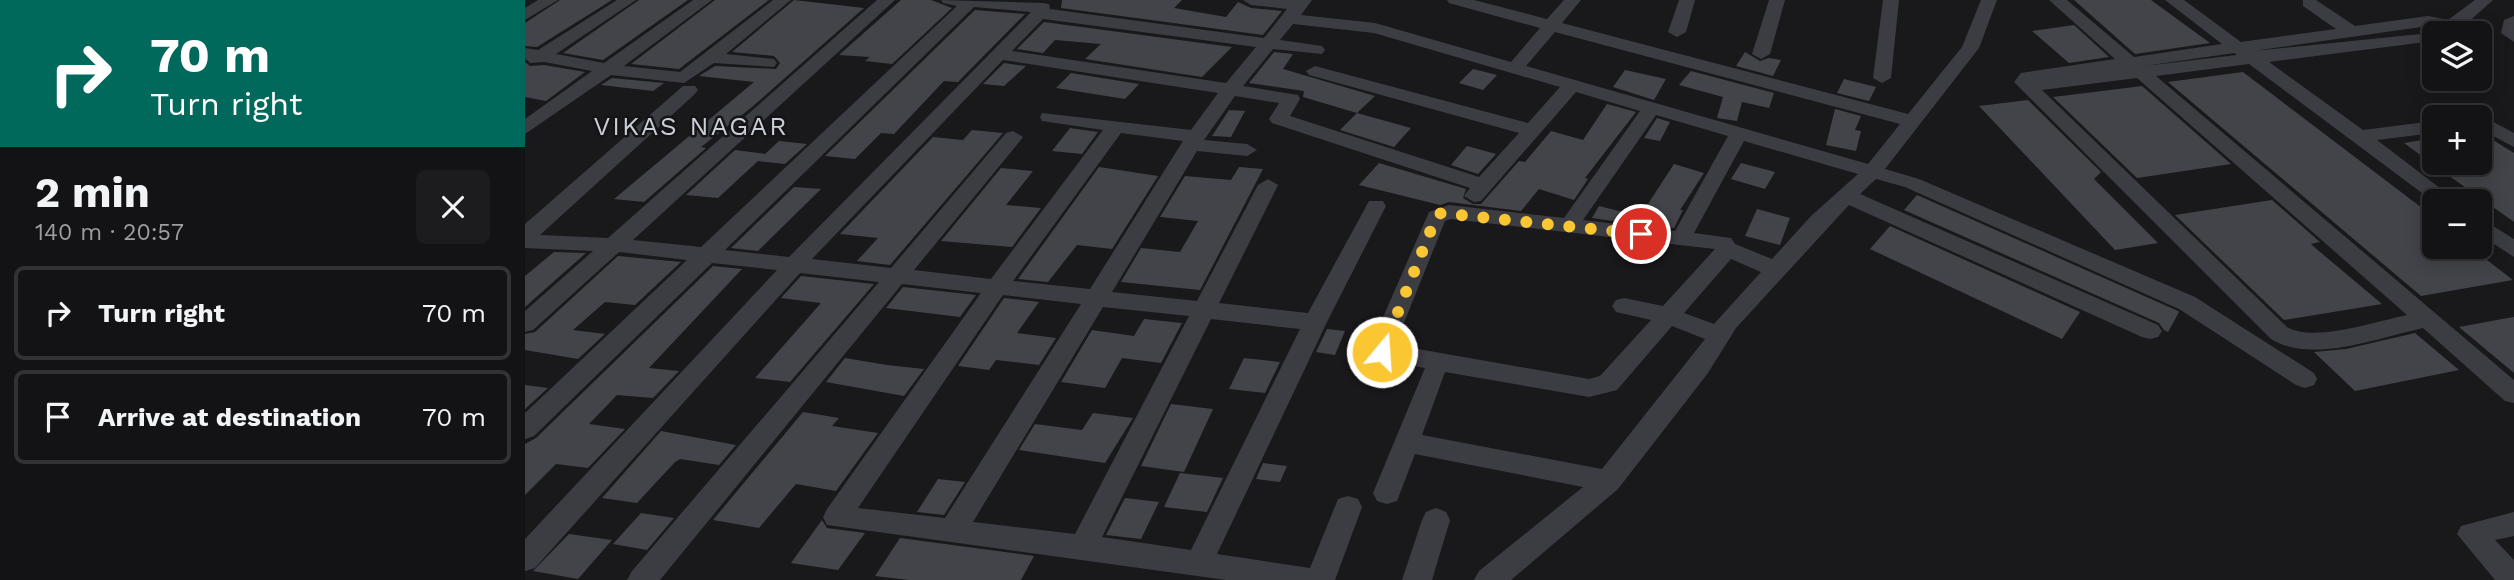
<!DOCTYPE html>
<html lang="en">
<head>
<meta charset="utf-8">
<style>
  body { margin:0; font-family:"Work Sans",sans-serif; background:#1c1c1e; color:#f1f3f6; height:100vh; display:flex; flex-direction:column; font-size:26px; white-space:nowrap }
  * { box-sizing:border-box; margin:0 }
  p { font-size:23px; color:#9d9ea0 }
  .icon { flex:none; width:38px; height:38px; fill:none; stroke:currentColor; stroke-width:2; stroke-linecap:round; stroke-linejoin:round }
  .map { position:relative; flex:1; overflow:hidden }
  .drawer { display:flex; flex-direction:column; background:#131315; width:525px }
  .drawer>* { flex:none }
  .banner { background:#00695c; color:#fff; overflow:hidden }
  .buttons { position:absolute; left:1897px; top:21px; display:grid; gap:14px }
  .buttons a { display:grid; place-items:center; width:70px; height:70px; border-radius:10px; background:#131315; box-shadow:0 4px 18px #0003,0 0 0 2px #323234; font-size:35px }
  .pin { position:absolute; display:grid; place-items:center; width:60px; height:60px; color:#fff; margin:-30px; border:4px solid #fff; border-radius:50%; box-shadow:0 2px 7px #0007 }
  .me { position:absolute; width:77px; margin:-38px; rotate:18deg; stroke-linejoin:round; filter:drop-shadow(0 0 5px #0008) }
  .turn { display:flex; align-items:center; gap:24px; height:147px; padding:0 35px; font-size:32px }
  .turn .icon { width:91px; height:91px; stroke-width:2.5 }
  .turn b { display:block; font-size:49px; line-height:60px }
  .round { display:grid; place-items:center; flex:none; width:74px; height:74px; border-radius:10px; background:#1c1c1e }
  .head { display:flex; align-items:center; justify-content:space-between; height:119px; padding:0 35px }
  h1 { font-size:42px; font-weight:700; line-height:52px }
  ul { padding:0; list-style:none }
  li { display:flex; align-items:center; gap:21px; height:94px; margin:0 14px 10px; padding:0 21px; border:4px solid #323234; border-radius:10px }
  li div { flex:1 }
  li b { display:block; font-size:26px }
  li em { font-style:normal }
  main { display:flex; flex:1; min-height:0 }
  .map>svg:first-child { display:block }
  .building { fill:#434449 }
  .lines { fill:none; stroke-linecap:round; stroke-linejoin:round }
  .minor { fill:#3c3c43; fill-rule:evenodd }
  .route { stroke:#fac733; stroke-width:12; stroke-dasharray:0 21.6 }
  .labels { text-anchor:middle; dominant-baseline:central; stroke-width:5; stroke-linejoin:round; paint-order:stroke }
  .neighbourhood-label { font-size:26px; letter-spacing:2px; fill:#ccced7; stroke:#141417 }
</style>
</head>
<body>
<main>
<section class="drawer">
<div class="banner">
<div class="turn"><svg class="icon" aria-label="right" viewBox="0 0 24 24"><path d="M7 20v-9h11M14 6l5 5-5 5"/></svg><div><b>70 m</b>Turn right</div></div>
</div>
<div class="head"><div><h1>2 min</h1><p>140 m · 20:57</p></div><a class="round"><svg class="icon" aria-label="close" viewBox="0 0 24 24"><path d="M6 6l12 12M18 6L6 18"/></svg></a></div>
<ul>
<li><svg class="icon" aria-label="right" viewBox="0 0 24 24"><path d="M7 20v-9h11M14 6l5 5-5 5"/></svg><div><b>Turn right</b></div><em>70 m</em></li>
<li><svg class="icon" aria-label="arrive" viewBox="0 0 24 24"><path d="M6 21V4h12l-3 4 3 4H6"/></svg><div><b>Arrive at destination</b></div><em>70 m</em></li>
</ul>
</section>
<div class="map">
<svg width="1989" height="580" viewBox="0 0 1989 580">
  <rect width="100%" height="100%" fill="#19191c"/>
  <g class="building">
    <polygon points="35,0 87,0 12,47 0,46 0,23"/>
    <polygon points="114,0 163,0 78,60 38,53"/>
    <polygon points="190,0 244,0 154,69 106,64"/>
    <polygon points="269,0 339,8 227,107 176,147 181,148 119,202 89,199 229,82 174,76 190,66 251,69 255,63 249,56 207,52"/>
    <polygon points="376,0 406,0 427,8 367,64 340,61 345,57 314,55"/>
    <polygon points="537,0 657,0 649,8 701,17 713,2 726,8 757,11 738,35 536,8"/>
    <polygon points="1549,0 1626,0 1685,43 1610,54"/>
    <polygon points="450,10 500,14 433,82 419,81 369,134 356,133 330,159 300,156"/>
    <polygon points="519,22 707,47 677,77 560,59 576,44 530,40 518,53 492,49"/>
    <polygon points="1549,25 1584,57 1544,63 1507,31"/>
    <polygon points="749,52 768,54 758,69 850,96 832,113 778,97 779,91 724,83"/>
    <polygon points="1220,52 1235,61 1244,58 1256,60 1248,76 1211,66"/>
    <polygon points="0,62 5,66 19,65 60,72 21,101 0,97"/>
    <polygon points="479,63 501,66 479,86 458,84"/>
    <polygon points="948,69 972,75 958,90 934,83"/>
    <polygon points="1100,70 1141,79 1129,100 1088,87"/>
    <polygon points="1166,71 1249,93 1244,108 1217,102 1212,121 1192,118 1198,97 1154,85"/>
    <polygon points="1718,72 1909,217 1909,247 1945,247 1988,280 1896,296 1643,82"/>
    <polygon points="546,73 614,84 600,99 531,88"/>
    <polygon points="87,78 139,83 128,91 76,85"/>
    <polygon points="1319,79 1351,87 1344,101 1312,93"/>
    <polygon points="1617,86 1706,164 1612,178 1528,97"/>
    <polygon points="1503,100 1576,172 1569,179 1633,243 1590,250 1454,106"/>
    <polygon points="1082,104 1111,112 1060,178 1063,179 1049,200 1014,189 996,211 924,202 915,205 834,185 854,163 941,189 938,198 948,204 956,204 994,161 1000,162 1026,131 1058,140"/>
    <polygon points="1310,109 1336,116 1330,130 1336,131 1331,151 1301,145"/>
    <polygon points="704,110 720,111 706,137 687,136"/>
    <polygon points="832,113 886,128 869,147 815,130"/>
    <polygon points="1132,118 1145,122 1135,141 1119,138"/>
    <polygon points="545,128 573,132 557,154 527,151"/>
    <polygon points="447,130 478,133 365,265 332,261 353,238 315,234 408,137 438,140"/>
    <polygon points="1955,132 1989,153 1989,222 1913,168 1955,163"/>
    <polygon points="1909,138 1909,165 1879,143"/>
    <polygon points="254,141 282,144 260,164 233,161 193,198 161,195 210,150 240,154"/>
    <polygon points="942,146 971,154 953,174 926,165"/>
    <polygon points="1216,163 1250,172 1240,189 1206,179"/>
    <polygon points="1149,164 1179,173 1155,210 1158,210 1149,228 1110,224"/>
    <polygon points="574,167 633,176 587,249 552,245 523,282 493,279"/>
    <polygon points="714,167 738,169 675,290 596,282 616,248 655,252 673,221 635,217 660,176 706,180"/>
    <polygon points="476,168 508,171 481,205 516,208 487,247 416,241"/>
    <polygon points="269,187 296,189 233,251 206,248"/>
    <polygon points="1392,195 1653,311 1654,312 1643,332 1639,330 1634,323 1379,210"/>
    <polygon points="1747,200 1795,242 1786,244 1788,246 1857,304 1759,320 1650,215"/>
    <polygon points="1074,206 1106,214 1102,223 1067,218"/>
    <polygon points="1232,209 1265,218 1255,245 1220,236"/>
    <polygon points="1365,226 1555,312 1537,339 1345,249"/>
    <polygon points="29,252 61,253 0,307 0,276"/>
    <polygon points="93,256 156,262 110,305 80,302 48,330 80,334 53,359 0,350 0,334 10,332"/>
    <polygon points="188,266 217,269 124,368 154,371 128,398 92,395 64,424 100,429 63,468 31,464 0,495 0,444 11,438"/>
    <polygon points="276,276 349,284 265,382 230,378 296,303 256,298"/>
    <polygon points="378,287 451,295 435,317 361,308"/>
    <polygon points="479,298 514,302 492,333 531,338 514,365 471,360 464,370 433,366"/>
    <polygon points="1989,317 1989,373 1934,327 1977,319"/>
    <polygon points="619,319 657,323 636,363 597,358 580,388 536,382 567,330 609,336"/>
    <polygon points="802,329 820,331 810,355 791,352"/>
    <polygon points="1890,333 1934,370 1830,391 1789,352 1821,349"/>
    <polygon points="320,358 362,365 399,369 379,396 301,382"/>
    <polygon points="719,358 755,362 740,393 704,389"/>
    <polygon points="0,385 23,388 0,409"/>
    <polygon points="646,404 688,409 659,472 616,466"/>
    <polygon points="278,412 314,418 307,426 353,433 311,491 271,484 234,528 188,520"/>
    <polygon points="568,413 608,418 580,463 494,450 510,424 557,430"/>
    <polygon points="136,431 211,445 194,465 155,459 150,462 112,503 77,498"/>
    <polygon points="738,463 762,466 755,482 731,479"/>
    <polygon points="655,473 698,478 682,512 639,507"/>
    <polygon points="413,479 440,482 419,515 392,512"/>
    <polygon points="600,498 634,502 616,539 581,535"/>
    <polygon points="116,513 149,518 122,550 88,544"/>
    <polygon points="297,520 302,528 340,533 313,570 266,563"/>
    <polygon points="44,534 87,540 53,579 8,571"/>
    <polygon points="375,538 509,556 496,580 384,580 350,576"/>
  </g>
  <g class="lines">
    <g class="minor">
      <polygon points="13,0 33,0 0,20 0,8"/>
      <polygon points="92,0 111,0 31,54 79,63 168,0 187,0 99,66 155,72 248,0 266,0 201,54 249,59 252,63 249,67 189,63 159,83 86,75 0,134 0,119 67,71 19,62 5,63 0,58 0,48 13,50"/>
      <path d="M352,0H370L108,240L176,247L432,6L418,3L416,0L518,3L524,4L525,9L739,38L762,9L726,5L718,0H787L776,15L850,23L986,62L1015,28L924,3L922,0H949L1022,19L1039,0H1056L1037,23L1383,114L1437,47L1456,0H1472L1454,48L1360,169L1394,179L1670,297L1789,373L1792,379L1789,385L1780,388L1771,385L1654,309L1380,187L1351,179L1335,194L1633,325L1637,331L1633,337L1625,339L1617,337L1324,205L1211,328L1183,373L1093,489L986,580H949L954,571L1058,487L890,454L872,501L862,504L852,501L848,493L900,368L848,358L845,347L904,212L924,205L1039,218L1115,111L1051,92L956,201L949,202L939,196L945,188L747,123L744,119L754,103L710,96L679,140L722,144L732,150L722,156L672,151L587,292L672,301L733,185L743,179L753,185L694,303L783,313L844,201H858L861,206L802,322L692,554L785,568L813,499L823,496L833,499L837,507L810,580H701L302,525L298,517L302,509L456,293L377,284L135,580H102L107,571L354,282L275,273L10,568L0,571V539L252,270L187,263L9,436L0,439V413L162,260L94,252L8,330L0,332V311L68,251L0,248V224L158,86H170L173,90L170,94L15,235L83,238ZM449,7L506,12L264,257L200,250ZM518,19L731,47L701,83L487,51ZM768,24L849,33L1035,87L1003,123L790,66L781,71L784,75L994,133L954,177L765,116L775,99L773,95L718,86L748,49L797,54L800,50L797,46L755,40ZM1030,32L1375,124L1343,164L1001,66ZM478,60L693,93L666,130L517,113L515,117L517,121L578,130L466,279L389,270L495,141L498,137L488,131L481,133L366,268L287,259ZM1131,115L1203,136L1150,231L1058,220ZM596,133L658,141L565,289L488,281ZM1219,141L1333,174L1286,216L1247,259L1210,244L1206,238L1169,233ZM926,219L1190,249L1138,306L1099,298L1091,300L1087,306L1091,312L1126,320L1075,376L1064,379L870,345L920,221ZM1206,259L1236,272L1189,324L1159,313ZM478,295L556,304L420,518L333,508ZM578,307L664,316L550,534L448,522ZM686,319L775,329L666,550L577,537ZM1147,326L1180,339L1077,469L897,435L920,372L1064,397L1092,390Z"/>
      <polygon points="1154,0 1170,0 1161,32 1152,37 1143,32"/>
      <polygon points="1244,0 1260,0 1245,54 1236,59 1227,54"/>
      <polygon points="1358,0 1374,0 1366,78 1357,83 1348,78"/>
      <path d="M1524,0H1542L1609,57L1697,44L1640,0H1659L1716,42L1811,29L1778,6V0H1791L1830,26L1903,16L1923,20L1950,0H1968L1931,33H1909V41L1744,62L1838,130L1909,121V133L1852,140L1932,201L1909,202L1724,64L1631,76L1989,380V403L1980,401L1898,328C1853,338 1786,364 1746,339L1489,82L1496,73L1502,72L1590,59ZM1903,26L1916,29L1915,32L1728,51ZM1709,53L1712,55L1619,66ZM1612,78L1882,315C1852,321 1789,343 1762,327L1517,90Z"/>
      <polygon points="1989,16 1989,42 1976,33 1979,20"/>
      <polygon points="1955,115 1989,133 1989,147 1955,129 1955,117 1948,117"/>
      <polygon points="1955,218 1989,239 1989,257 1955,235"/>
      <polygon points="911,508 921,512 925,520 907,580 877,580 897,520 901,512"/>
      <polygon points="1989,512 1989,536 1970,540 1989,560 1989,580 1970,580 1932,534 1936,526"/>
    </g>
  </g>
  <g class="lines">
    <polyline class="route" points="857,352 911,217 916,213 1116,234"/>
  </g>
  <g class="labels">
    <g class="neighbourhood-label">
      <text x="166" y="126">VIKAS NAGAR</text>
    </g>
  </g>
</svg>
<div class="buttons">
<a><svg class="icon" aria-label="layers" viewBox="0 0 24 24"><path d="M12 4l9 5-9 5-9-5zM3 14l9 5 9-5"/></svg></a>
<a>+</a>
<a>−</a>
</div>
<div class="pin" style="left:1116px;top:234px;background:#d93025"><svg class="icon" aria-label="arrive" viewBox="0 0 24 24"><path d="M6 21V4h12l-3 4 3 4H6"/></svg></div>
<svg class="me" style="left:857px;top:352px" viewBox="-20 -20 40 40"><circle r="17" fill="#fac733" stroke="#fff" stroke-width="3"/><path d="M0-11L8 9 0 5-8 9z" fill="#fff"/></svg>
</div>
</main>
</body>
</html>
